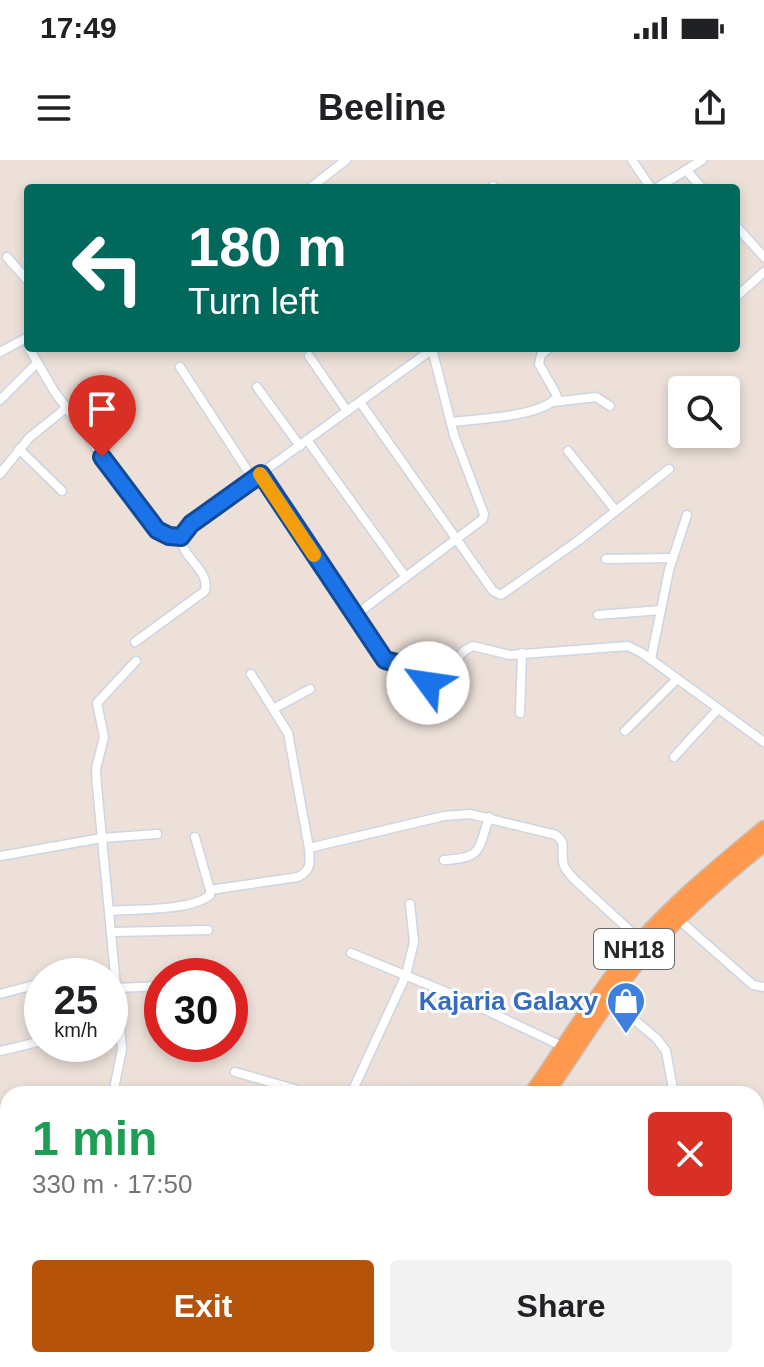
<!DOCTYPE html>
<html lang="en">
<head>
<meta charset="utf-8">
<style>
  body { margin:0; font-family:Helvetica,sans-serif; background:#f2f2f2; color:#202124; height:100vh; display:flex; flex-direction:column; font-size:30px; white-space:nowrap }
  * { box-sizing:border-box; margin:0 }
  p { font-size:26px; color:#757577 }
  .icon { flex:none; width:44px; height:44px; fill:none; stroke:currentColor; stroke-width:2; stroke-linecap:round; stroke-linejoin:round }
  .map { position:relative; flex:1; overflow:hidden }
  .side { position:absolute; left:0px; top:926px; width:764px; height:282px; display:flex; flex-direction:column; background:#fff; border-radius:24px 24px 0 0; box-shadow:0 4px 12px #0003 }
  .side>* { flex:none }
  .banner { position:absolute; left:24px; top:24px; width:716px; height:168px; border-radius:8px; box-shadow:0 4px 12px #0003; background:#00695c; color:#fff; overflow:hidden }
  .tools { position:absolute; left:668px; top:216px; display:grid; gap:16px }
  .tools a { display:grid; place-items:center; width:72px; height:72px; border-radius:8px; background:#fff; box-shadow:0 4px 12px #0003; font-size:40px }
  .speed { position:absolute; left:24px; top:798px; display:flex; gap:16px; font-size:40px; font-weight:700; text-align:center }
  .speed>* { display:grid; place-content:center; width:104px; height:104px; border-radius:50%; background:#fff; box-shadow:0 4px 12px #0003; line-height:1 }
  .speed small { font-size:20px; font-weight:400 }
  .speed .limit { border:12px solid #d22; background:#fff; color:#111 }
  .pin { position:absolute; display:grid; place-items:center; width:68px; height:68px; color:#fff; margin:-82px -34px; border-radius:50% 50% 50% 0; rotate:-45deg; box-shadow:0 0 8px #0007 }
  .pin .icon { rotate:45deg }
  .me { position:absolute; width:88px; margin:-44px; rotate:301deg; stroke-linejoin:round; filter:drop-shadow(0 0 6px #0008) }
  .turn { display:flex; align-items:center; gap:28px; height:168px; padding:0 32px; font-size:36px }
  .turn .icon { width:104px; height:104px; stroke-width:2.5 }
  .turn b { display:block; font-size:56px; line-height:68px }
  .round { display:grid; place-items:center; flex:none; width:84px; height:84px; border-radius:8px; background:#f2f2f2 }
  .head { display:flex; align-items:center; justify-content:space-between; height:136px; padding:0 32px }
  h1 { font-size:48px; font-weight:700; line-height:60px; color:#1e9e55 }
  .button { display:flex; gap:16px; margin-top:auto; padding:16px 32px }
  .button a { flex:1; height:92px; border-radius:8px; background:#b45309; color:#fff; font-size:32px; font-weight:700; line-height:92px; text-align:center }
  .button a+a { background:#f2f2f2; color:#202124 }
  .status { display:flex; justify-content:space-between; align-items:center; height:56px; padding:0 40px; background:#fff; direction:ltr }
  .status svg { height:22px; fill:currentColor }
  header { display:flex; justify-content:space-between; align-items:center; height:104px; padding:0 32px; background:#fff; font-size:36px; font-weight:700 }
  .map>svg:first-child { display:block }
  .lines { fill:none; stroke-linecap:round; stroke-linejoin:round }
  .minor-casing { stroke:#cdd5e3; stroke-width:11 }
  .trunk-casing { stroke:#c3c3c3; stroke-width:17 }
  .minor { stroke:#fff; stroke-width:8 }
  .trunk { stroke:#fe994e; stroke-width:14 }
  .route-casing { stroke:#114b97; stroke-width:20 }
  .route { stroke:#1a73e8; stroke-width:14 }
  .slow { stroke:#f59e0b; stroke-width:14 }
  .labels { text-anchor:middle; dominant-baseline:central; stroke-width:6; stroke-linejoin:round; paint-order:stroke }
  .shield { fill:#fff; stroke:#686868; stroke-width:2 }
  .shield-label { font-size:24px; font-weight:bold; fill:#282828 }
  .shop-label { font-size:26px; font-weight:bold; fill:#366cbe; stroke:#fff; text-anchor:end }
</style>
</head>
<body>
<div class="status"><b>17:49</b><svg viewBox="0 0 49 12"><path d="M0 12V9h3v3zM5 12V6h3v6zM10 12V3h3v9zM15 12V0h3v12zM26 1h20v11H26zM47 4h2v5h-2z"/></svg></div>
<header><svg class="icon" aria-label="menu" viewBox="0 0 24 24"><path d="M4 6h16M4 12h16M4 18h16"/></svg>Beeline<svg class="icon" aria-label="share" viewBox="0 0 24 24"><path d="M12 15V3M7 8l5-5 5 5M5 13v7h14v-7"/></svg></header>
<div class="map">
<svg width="764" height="1207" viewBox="0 0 764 1207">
  <rect width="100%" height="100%" fill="#ece0d8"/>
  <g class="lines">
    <g class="minor-casing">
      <g id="minor">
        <polyline points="632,0 651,28"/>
        <polyline points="686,10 702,28"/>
        <polyline points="493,26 495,28"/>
        <polyline points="310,28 346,0"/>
        <polyline points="657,28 702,0"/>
        <polyline points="736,66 764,97"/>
        <polyline points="7,97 28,121"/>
        <polyline points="736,137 764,112"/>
        <polyline points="29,188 54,231 157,370 169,376 181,377"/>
        <polyline points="0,192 28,177"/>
        <polyline points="309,196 347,251"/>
        <polyline points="180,207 253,319"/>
        <polyline points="257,227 300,286"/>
        <polyline points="0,240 37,203"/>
        <polyline points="360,242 493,431 501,435 579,380 669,309"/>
        <polyline points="553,242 596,237 610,246"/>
        <path d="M451,262C476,259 542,257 557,237L555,232L539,204L541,195L549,188"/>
        <polyline points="307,280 405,416"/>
        <polyline points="19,289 62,331"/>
        <polyline points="568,291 616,351"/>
        <polyline points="0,314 29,278 66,248"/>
        <polyline points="261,314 385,500 408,506 428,523 437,521 464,491 473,486 510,495 628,486 642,493 764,582"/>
        <polyline points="606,399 673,398"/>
        <polyline points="598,455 661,450"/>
        <polyline points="354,456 483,359 484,354 454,275 432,189"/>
        <path d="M135,482L205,431C212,404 163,392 191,364L434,188"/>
        <polyline points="651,499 669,410 687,355"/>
        <polyline points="273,549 310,529"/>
        <polyline points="520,553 522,493"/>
        <polyline points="625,571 677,519"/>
        <polyline points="674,597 718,549"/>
        <path d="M309,688L444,656L470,654L556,675C567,684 561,688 563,701C563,708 569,713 574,719L641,781"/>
        <polyline points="0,696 102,678 157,674"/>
        <path d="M444,700C482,698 478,691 489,657"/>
        <path d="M210,730L298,717C312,710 310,702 309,688L288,573L251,514"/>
        <path d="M109,751C134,749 192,751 210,735V730L195,677"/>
        <polyline points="678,759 753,825 764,827"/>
        <polyline points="111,772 208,770"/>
        <polyline points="351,793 456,836 564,887"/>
        <polyline points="68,816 77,814"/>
        <polyline points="116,828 162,826"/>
        <polyline points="0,834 42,823"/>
        <polyline points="611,840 657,879 666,891 674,934"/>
        <polyline points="0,891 42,881"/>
        <polyline points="235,912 312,934"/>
        <polyline points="401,931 409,934"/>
        <polyline points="113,934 122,889 97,626 96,609 104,577 97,543 136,501"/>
        <polyline points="351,934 406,815 414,782 410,744"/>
        <polyline points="0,979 8,998"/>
        <polyline points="756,1157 764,1155"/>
        <polyline points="0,1158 8,1160"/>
        <polyline points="345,1200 365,1207"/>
      </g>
    </g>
    <g class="trunk-casing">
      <g id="trunk">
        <path d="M531,934C563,889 591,841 626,798C666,748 715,709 764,668"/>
        <path d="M546,934C578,889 606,840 642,798C679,755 721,719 764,684"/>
        <polyline points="367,1207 371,1200"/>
        <polyline points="382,1207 386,1200"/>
      </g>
    </g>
    <use href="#minor" class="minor"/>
    <use href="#trunk" class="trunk"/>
  </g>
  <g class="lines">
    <g class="route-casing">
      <polyline id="route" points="102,297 157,370 169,376 181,377 191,364 261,314 385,500 408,506 428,523"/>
    </g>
    <use href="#route" class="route"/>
    <polyline class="slow" points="260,314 314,395"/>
  </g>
  <defs>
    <g id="shop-pin" transform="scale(2)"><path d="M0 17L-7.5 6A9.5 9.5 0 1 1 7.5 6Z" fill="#3f7fe0" stroke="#fff"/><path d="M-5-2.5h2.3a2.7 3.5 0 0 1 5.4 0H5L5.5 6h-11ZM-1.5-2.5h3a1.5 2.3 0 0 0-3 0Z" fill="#fff"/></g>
  </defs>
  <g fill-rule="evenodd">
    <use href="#shop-pin" x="626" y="841"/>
  </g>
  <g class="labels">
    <rect class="shield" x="594" y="769" width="80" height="40" rx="6"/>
    <g class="shield-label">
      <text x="634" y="789">NH18</text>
    </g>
    <g class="shop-label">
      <text x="598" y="841">Kajaria Galaxy</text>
    </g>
  </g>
</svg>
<div class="tools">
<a><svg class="icon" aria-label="search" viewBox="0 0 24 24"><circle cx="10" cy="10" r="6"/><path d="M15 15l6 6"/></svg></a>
</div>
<div class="speed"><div>25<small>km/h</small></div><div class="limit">30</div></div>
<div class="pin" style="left:102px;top:297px;background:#d93025"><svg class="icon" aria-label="arrive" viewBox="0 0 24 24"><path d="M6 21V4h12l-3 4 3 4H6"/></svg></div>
<svg class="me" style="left:428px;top:523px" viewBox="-20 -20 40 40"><circle r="19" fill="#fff"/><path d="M0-13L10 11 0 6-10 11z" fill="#1a73e8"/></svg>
<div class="banner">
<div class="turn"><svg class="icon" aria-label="left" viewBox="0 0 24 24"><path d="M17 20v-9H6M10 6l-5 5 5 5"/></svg><div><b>180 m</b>Turn left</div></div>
</div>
<section class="side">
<div class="head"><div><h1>1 min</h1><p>330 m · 17:50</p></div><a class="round" style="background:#d93025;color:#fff"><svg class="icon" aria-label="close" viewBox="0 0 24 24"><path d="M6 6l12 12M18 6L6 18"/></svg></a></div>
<div class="button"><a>Exit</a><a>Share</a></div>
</section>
</div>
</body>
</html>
